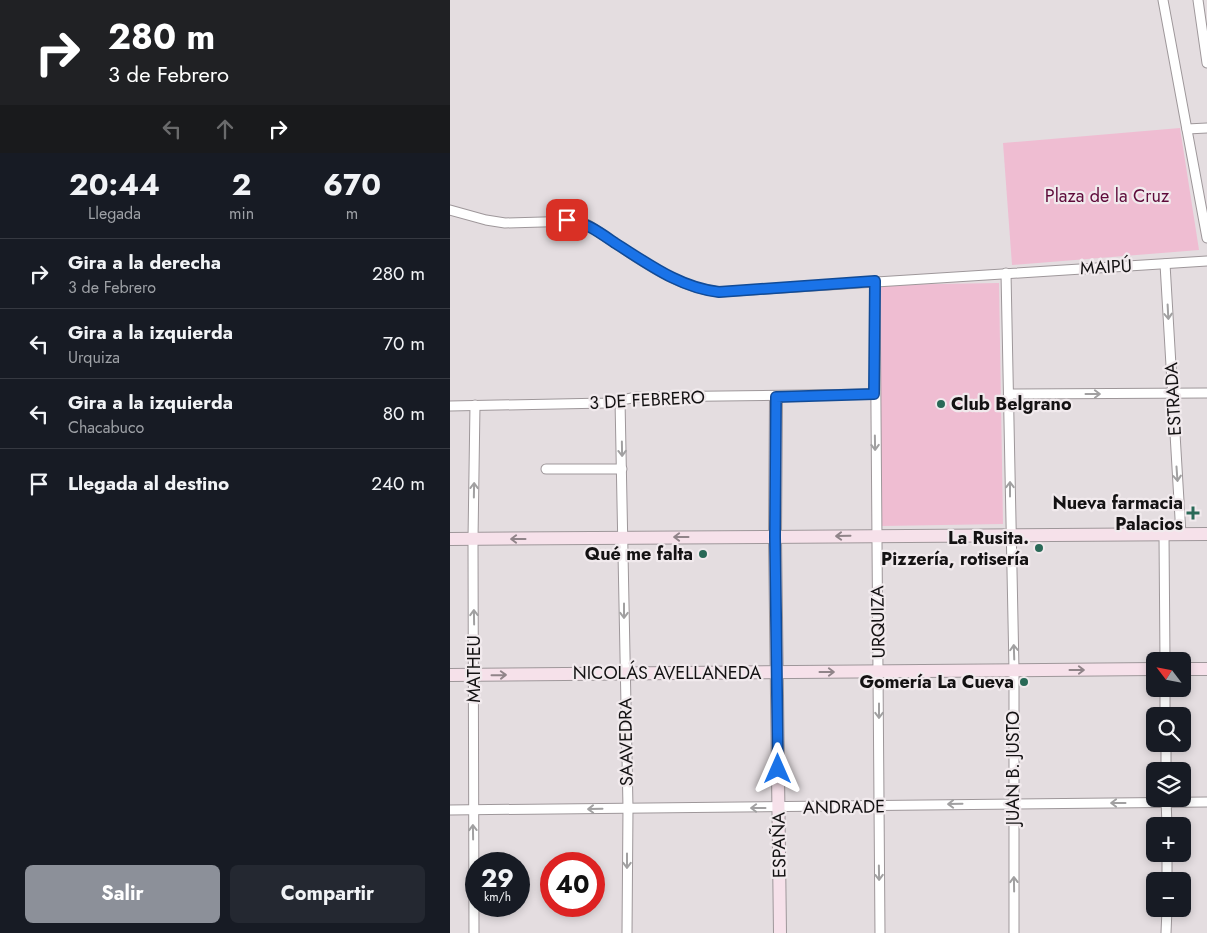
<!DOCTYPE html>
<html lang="es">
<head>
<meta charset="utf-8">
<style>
  body { margin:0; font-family:Jost,sans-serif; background:#242831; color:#f1f3f6; height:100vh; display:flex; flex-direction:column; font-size:19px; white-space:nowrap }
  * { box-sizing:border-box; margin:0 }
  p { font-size:16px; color:#9ea1a6 }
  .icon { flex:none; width:28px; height:28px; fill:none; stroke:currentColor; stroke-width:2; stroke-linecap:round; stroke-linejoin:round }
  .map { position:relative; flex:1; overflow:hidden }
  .side { display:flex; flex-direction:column; background:#171b24; width:450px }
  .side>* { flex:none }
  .top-card { background:#202124; color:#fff; overflow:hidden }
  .needle { width:32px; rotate:302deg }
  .controls { position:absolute; left:696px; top:652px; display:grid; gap:10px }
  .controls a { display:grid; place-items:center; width:45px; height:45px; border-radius:8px; background:#171b24; box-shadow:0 2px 8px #0003; font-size:25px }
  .speed { position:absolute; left:15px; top:852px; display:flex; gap:10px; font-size:25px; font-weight:700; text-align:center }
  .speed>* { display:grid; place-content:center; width:65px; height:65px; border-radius:50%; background:#171b24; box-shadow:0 2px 8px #0003; line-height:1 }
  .speed small { font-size:12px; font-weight:400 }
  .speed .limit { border:8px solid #d22; background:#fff; color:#111 }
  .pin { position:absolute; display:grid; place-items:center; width:42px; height:42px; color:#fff; margin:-21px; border-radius:10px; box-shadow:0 2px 8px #0006 }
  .me { position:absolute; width:55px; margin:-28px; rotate:0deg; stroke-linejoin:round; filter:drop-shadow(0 0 4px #0008) }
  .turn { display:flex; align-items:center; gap:18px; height:105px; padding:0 25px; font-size:22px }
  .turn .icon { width:65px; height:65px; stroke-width:2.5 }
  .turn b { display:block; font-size:35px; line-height:42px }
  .lanes { display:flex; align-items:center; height:48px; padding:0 25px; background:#0003; justify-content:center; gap:25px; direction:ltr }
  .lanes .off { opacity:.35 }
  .eta { display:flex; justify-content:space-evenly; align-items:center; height:85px; text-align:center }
  .eta b { font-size:30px; font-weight:700; line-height:35px }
  .button { display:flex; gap:10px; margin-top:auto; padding:10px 25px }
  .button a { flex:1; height:58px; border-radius:8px; background:#8c9099; color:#fff; font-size:20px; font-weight:700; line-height:58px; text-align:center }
  .button a+a { background:#242831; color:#f1f3f6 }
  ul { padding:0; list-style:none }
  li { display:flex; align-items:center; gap:15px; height:70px; padding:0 25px; border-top:1px solid #363941 }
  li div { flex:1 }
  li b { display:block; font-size:19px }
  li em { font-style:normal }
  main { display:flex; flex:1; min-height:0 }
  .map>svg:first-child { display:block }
  .green { fill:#efbdd2 }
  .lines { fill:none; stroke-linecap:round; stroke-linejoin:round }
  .street-casing { stroke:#9e979a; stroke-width:11 }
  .secondary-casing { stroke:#9e979a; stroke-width:14 }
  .street { stroke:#fff; stroke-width:9 }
  .secondary { stroke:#f6e1ea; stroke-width:12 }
  .oneway { stroke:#a1a0a1 }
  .oneway2 { stroke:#908489 }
  .route-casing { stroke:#114b97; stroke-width:12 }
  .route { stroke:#1a73e8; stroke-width:9 }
  .poi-dot { fill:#296957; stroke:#f1eaed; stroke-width:2 }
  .labels { text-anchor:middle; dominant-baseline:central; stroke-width:4.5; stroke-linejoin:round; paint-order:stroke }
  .park-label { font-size:18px; fill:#5e0b3a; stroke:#f1eaed }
  .street-label { font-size:18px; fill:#141213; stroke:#f1eaed }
  .poi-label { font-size:18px; font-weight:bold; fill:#141213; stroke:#f1eaed; text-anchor:end }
</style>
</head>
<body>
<main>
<section class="side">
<div class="top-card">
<div class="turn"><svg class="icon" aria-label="right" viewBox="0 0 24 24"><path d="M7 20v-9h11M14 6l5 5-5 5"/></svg><div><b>280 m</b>3 de Febrero</div></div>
<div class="lanes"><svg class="icon off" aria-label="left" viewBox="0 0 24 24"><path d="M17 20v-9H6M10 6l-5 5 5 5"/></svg><svg class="icon off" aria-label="ahead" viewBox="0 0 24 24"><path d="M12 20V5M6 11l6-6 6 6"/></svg><svg class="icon" aria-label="right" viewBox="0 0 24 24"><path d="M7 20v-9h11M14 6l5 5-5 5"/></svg></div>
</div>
<div class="eta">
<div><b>20:44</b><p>Llegada</p></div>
<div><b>2</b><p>min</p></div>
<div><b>670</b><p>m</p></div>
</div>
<ul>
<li><svg class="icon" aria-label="right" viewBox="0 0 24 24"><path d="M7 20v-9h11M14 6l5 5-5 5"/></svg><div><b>Gira a la derecha</b><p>3 de Febrero</p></div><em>280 m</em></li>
<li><svg class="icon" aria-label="left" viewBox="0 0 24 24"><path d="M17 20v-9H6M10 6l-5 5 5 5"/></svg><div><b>Gira a la izquierda</b><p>Urquiza</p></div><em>70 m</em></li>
<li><svg class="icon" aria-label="left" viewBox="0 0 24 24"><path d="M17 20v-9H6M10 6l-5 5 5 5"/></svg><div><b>Gira a la izquierda</b><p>Chacabuco</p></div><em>80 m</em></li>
<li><svg class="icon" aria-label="arrive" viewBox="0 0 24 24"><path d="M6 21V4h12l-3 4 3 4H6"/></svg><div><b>Llegada al destino</b></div><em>240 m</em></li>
</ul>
<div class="button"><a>Salir</a><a>Compartir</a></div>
</section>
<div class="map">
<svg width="757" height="933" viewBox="0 0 757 933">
  <rect width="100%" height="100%" fill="#e4dde0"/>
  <g class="green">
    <polygon points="730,128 749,250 562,265 553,143"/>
    <polygon points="549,283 553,524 432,526 428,285"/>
  </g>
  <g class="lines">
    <g class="street-casing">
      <g id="street">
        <polyline points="713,0 757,238"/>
        <polyline points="748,0 757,63"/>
        <polyline points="737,129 757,128"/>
        <path d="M0,210L36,220L55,223L127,221L138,225C177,250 221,287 269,292L757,261"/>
        <polyline points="715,264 731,535"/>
        <polyline points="556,273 564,670 564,933"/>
        <polyline points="425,281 430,933"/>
        <polyline points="560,394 757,393"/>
        <polyline points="170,400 178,808 177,933"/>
        <polyline points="0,406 156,403 187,397 424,394"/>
        <polyline points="96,469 172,469"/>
        <polyline points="714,535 715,661"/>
        <polyline points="715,689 715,716"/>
        <polyline points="716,744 716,771"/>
        <polyline points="716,799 717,826"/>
        <polyline points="0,810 757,802"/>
        <polyline points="717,881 717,854"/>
        <polyline points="24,933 23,539 25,405"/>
        <polyline points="716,933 717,909"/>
      </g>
    </g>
    <g class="secondary-casing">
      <g id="secondary">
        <polyline points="326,397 325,537 330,933"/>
        <polyline points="0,539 757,534"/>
        <polyline points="732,669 757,669"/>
        <polyline points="0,675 705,669"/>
      </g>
    </g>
    <use href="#street" class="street"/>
    <use href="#secondary" class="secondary"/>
  </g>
  <defs><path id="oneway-shaft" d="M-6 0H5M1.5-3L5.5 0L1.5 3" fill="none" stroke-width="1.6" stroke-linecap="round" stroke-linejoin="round" transform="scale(1.25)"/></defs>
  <g class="oneway">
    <use href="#oneway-shaft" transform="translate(718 312) rotate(87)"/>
    <use href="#oneway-shaft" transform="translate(643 394)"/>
    <use href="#oneway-shaft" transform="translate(425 443) rotate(89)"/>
    <use href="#oneway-shaft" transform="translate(172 449) rotate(89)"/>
    <use href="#oneway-shaft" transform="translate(727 474) rotate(86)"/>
    <use href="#oneway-shaft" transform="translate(560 489) rotate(-90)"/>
    <use href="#oneway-shaft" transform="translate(24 490) rotate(-89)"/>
    <use href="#oneway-shaft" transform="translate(174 611) rotate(90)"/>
    <use href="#oneway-shaft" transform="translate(24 617) rotate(-91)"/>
    <use href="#oneway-shaft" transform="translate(564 652) rotate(-92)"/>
    <use href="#oneway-shaft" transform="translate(429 711) rotate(90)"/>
    <use href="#oneway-shaft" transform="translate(668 803) rotate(180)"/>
    <use href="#oneway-shaft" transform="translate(505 804) rotate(179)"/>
    <use href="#oneway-shaft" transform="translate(308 808) rotate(180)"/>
    <use href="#oneway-shaft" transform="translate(145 809) rotate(179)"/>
    <use href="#oneway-shaft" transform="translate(23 832) rotate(-91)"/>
    <use href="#oneway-shaft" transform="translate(177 861) rotate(90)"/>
    <use href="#oneway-shaft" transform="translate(429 873) rotate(89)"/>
    <use href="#oneway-shaft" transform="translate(564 884) rotate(-91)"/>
  </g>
  <g class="oneway2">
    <use href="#oneway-shaft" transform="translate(393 536) rotate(179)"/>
    <use href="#oneway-shaft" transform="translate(231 537) rotate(180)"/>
    <use href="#oneway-shaft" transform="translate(68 539) rotate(180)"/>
    <use href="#oneway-shaft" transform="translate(627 670)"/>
    <use href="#oneway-shaft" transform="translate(377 672)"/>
    <use href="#oneway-shaft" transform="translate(49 675) rotate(-1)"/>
  </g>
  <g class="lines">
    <g class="route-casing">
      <path id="route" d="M117,220C136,222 149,232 165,243C197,263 230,288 269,292L425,281L424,394L326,397L325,537L328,769"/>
    </g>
    <use href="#route" class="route"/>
  </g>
  <g class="poi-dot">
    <circle cx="491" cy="404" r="5"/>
    <path d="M740.5 505.5h5v5h5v5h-5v5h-5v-5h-5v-5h5z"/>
    <circle cx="589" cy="548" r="5"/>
    <circle cx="253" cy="554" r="5"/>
    <circle cx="574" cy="682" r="5"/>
  </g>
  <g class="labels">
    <g class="park-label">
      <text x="657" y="196">Plaza de la Cruz</text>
    </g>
    <g class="street-label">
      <text transform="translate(656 267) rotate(-3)">MAIPÚ</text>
      <text transform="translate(723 399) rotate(-93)">ESTRADA</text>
      <text transform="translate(197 400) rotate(-3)">3 DE FEBRERO</text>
      <text transform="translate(428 622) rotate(-91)">URQUIZA</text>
      <text transform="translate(24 669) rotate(-90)">MATHEU</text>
      <text x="217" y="673">NICOLÁS AVELLANEDA</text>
      <text transform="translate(176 742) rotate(-91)">SAAVEDRA</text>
      <text transform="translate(563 768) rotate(-90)">JUAN B. JUSTO</text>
      <text transform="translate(394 807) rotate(-1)">ANDRADE</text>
      <text transform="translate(329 845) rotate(-91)">ESPAÑA</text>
    </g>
    <g class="poi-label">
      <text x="501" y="404" text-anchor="start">Club Belgrano</text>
      <text x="733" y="503">Nueva farmacia<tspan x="733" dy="21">Palacios</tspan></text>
      <text x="579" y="538">La Rusita.<tspan x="579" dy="21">Pizzería, rotisería</tspan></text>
      <text x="243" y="554">Qué me falta</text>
      <text x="564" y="682">Gomería La Cueva</text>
    </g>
  </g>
</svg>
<div class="controls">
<a><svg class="needle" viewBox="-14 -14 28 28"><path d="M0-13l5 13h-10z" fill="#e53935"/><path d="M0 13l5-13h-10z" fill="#9ea1a6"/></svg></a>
<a><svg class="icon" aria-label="search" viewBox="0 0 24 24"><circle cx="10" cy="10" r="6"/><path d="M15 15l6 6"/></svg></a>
<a><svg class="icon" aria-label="layers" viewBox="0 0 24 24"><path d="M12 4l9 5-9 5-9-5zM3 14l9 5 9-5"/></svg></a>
<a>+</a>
<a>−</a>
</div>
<div class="speed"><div>29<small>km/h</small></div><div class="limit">40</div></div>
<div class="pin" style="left:117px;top:220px;background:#d93025"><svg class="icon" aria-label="arrive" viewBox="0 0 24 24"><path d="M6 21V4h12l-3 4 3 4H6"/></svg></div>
<svg class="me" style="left:328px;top:769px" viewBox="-20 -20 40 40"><path d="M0-17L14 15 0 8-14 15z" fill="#1a73e8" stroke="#fff" stroke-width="4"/></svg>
</div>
</main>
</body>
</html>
